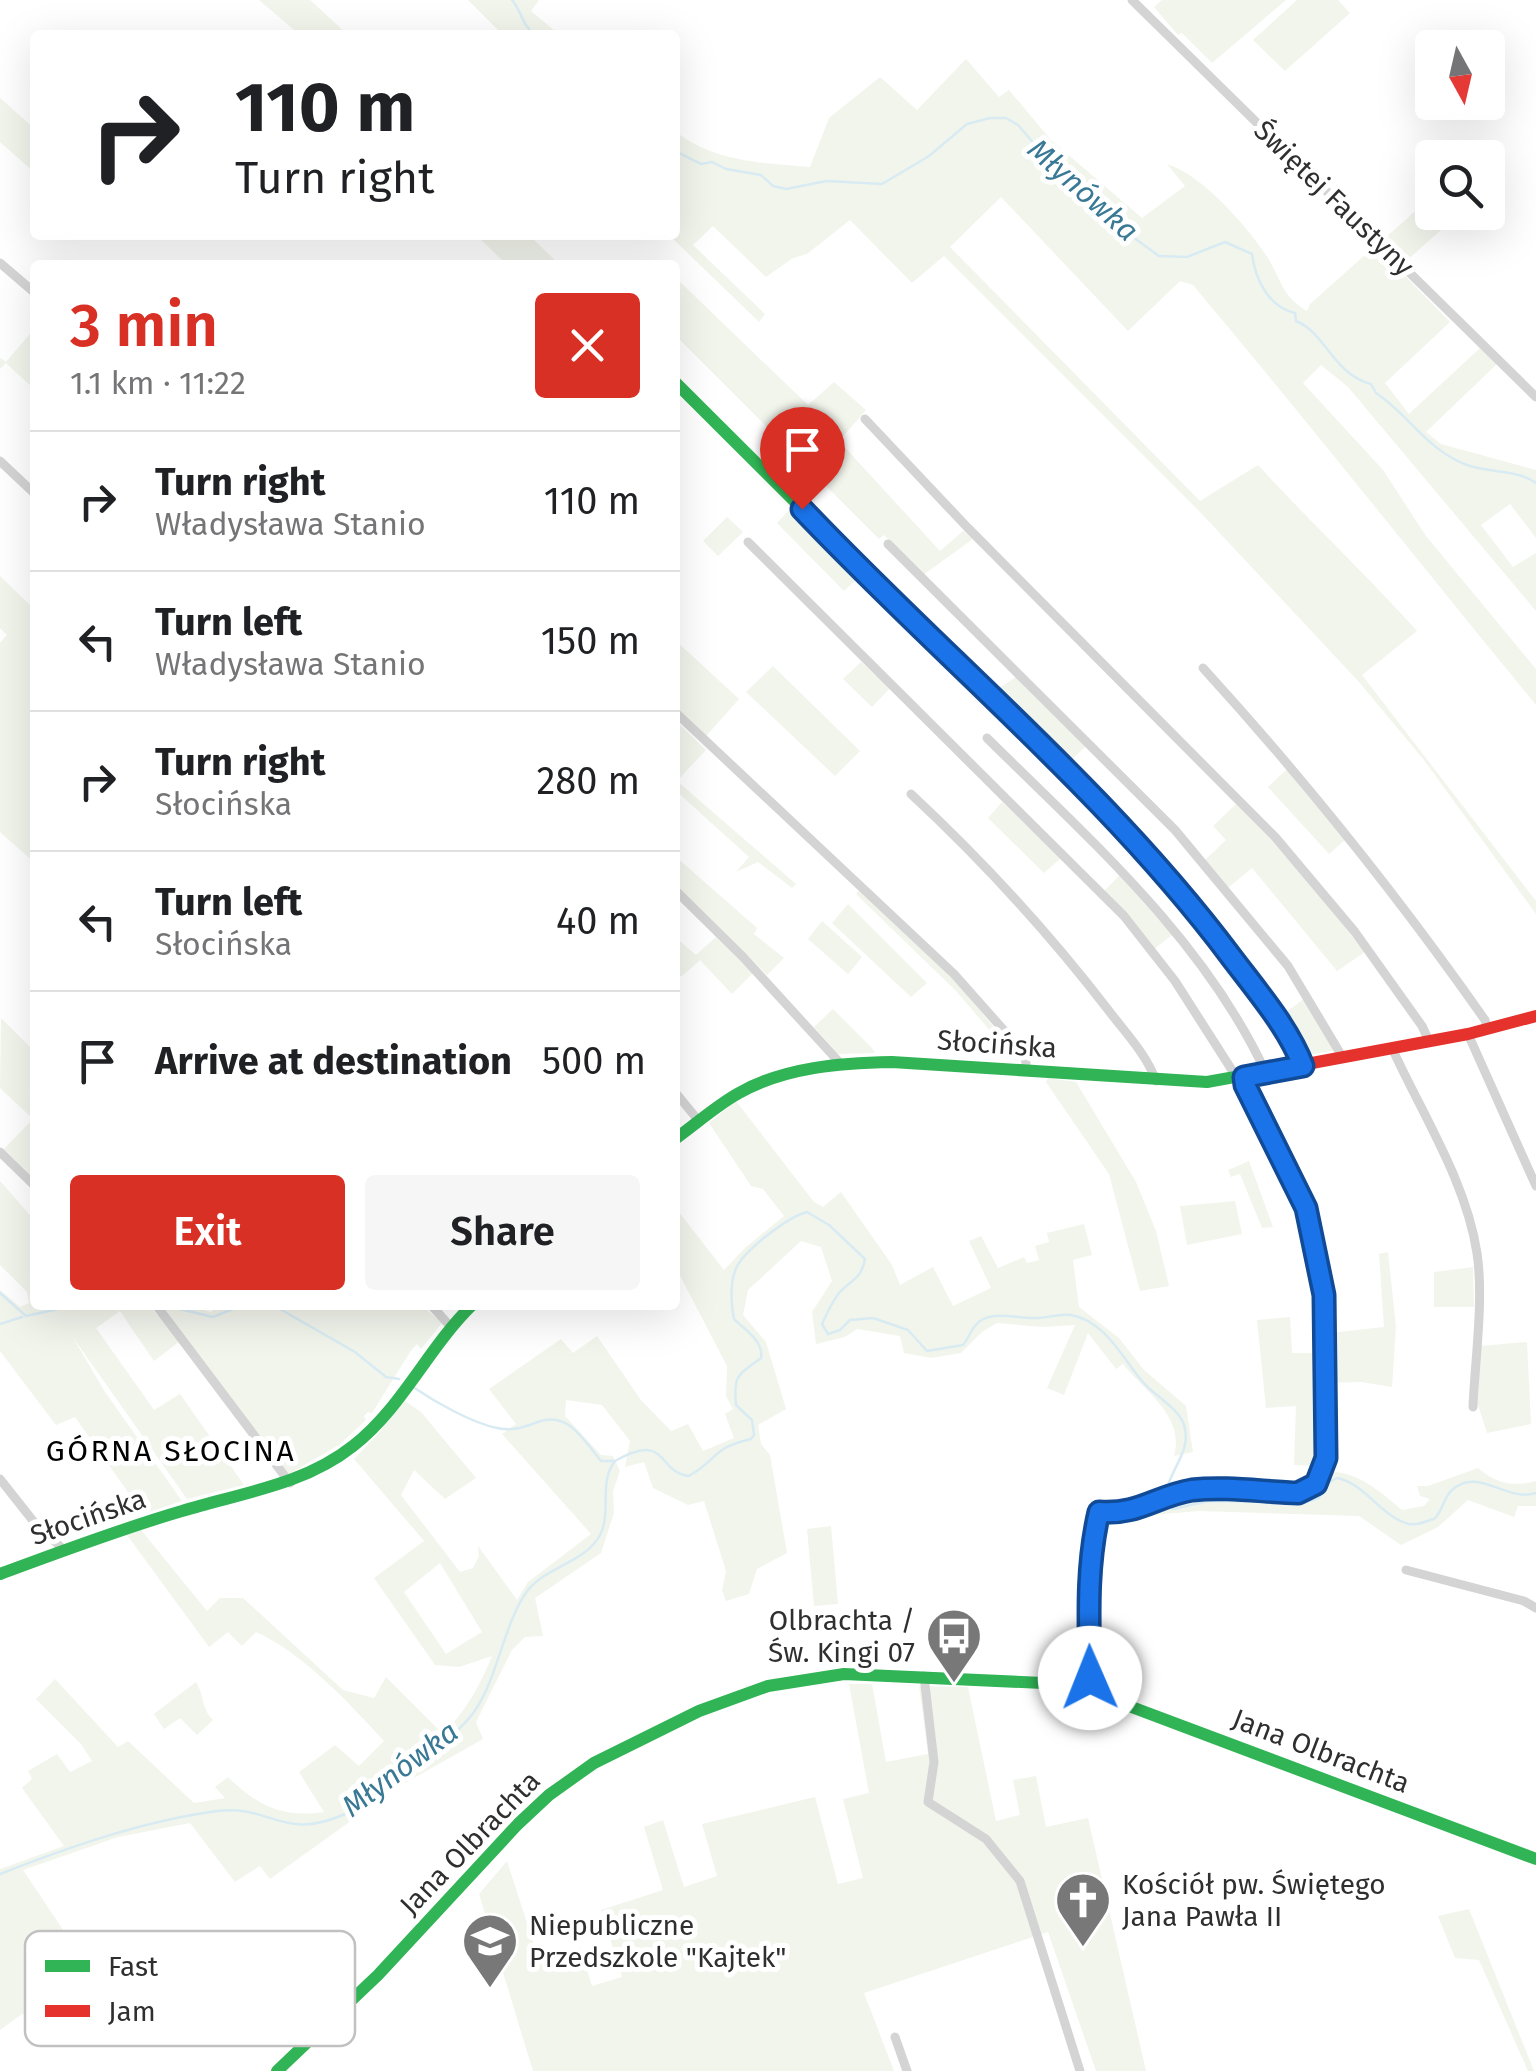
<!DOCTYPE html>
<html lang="en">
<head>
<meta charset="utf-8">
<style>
  body { margin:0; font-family:"Fira Sans",sans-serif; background:#f6f6f6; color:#202124; height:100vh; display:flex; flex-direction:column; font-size:38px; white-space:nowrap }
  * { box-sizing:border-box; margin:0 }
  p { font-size:32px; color:#757577 }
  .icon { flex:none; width:55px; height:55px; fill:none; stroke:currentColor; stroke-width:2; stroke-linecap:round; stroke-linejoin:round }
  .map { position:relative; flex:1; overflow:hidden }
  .details { position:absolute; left:30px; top:260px; width:650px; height:1050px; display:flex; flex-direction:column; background:#fff; border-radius:10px; box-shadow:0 10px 40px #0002 }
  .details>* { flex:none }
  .banner { position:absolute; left:30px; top:30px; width:650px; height:210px; border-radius:10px; box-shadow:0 10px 40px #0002; background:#fff; color:#202124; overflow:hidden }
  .needle { width:65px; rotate:172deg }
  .tools { position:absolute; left:1415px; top:30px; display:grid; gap:20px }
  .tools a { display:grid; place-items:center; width:90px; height:90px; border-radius:10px; background:#fff; box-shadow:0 10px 40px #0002; font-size:50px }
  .pin { position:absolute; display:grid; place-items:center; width:85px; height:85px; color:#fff; margin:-102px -42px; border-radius:50% 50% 50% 0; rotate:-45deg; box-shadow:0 0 10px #0007 }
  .pin .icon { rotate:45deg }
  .me { position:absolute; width:110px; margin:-55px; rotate:359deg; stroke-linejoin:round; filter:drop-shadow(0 0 8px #0008) }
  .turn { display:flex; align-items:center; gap:35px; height:210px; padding:0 40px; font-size:45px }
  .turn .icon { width:130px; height:130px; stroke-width:2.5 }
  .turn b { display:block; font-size:70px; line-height:85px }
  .round { display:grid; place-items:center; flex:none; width:105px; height:105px; border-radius:10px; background:#f6f6f6 }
  .overview { display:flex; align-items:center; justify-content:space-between; height:170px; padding:0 40px }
  h1 { font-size:60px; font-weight:600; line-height:75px; color:#d93025 }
  .button { display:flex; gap:20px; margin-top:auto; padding:20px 40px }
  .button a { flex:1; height:115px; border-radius:10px; background:#d93025; color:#fff; font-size:40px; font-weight:600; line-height:115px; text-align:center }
  .button a+a { background:#f6f6f6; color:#202124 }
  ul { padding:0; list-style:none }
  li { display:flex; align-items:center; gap:30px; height:140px; padding:0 40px; border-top:2px solid #e0e0e0 }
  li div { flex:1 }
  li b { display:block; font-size:38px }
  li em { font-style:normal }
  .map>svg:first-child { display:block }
  .green { fill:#f2f5ec; fill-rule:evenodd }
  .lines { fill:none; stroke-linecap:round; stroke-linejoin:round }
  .stream { stroke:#d8ebf3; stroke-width:2.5 }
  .street { stroke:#d4d4d4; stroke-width:9 }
  .fast { stroke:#30b455; stroke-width:12 }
  .jam { stroke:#e5322d; stroke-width:12 }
  .route-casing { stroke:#114b97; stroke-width:25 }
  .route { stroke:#1a73e8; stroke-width:18 }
  .labels { text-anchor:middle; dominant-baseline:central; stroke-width:10; stroke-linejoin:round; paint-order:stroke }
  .street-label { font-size:28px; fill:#2f2f2f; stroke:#fff }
  .poi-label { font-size:28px; fill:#2f2f2f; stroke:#fff; text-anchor:start }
  .water-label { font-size:30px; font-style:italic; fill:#397995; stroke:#fff }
  .neighbourhood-label { font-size:30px; letter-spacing:2.5px; fill:#000; stroke:#fff }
  .key { fill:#fff; stroke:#c1c1c1; stroke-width:2.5 }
  .key-label { font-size:28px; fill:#2f2f2f }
</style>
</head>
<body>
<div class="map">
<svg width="1536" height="2071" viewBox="0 0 1536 2071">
  <rect width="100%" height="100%" fill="#fff"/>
  <g class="green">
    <polygon points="259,0 310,0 348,35 300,35"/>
    <polygon points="468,0 539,0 531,11 560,35 503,35"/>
    <polygon points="1162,0 1286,0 1212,63 1182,33 1178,35 1154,7"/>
    <polygon points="1297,0 1338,0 1350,13 1285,71 1253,40"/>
    <path d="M966,59L999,97L1009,90L1051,140L1142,218L1185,186L1167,164C1202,175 1245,224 1266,255C1282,279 1280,295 1307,311L1310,304L1374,247L1378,248L1450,322L1385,383L1409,414L1480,348L1497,364L1426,432L1441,444L1536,470V538L1510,504L1481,525L1513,567L1536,553V611L1348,387L1321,365L1303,383L1383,470L1426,536L1536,669V705C1421,565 1309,423 1193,285L1180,281L1128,331L1001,197L950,247L1200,501L1258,465C1310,522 1366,574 1417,631L1362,675L1536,901V914L1424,760L1359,682L1201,513L944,256L912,283L850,220L807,254L793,258L766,277L713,226L693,245L765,314L759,322L669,235H675V131C713,162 763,163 810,167L829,118L880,77L917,110Z"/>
    <polygon points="0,98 35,129 35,173 0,142"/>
    <polygon points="1432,196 1432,212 1460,213 1405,262 1383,240"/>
    <polygon points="476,235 529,235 560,265 507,265"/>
    <polygon points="675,277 808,405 834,382 866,410 839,441 940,551 963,531 973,539 923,575 884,535 879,539 675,335"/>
    <polygon points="35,328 35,390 6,363 0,369 0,358 6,362"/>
    <polygon points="793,506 861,575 844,591 777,523"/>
    <polygon points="727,517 743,532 718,556 703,541"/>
    <polygon points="0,576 35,610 35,863 0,832 0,643 7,635 0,628"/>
    <polygon points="675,640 739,699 706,736 675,706"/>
    <polygon points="861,662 890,688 872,707 843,679"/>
    <polygon points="773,666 860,751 835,776 746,692"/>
    <polygon points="1017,676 1086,746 1064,767 992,693"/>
    <polygon points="675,720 706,750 677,781 796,884 792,888 758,862 736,872 749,857 675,790"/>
    <polygon points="1287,769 1346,839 1329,854 1268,787"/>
    <polygon points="1002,802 1061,858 1044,873 988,818"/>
    <polygon points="1236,804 1285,854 1365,952 1337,971 1252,868 1228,888 1205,860 1226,840 1213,826"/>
    <polygon points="675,856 757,928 754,934 784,958 767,975 675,884"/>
    <polygon points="1120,875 1172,935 1154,949 1104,891"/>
    <polygon points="861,888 957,983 1021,1060 1016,1061 956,991 856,894"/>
    <polygon points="848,904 927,983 911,997 832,923"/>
    <polygon points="822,921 862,957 848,974 808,939"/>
    <polygon points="675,937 696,955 716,937 753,973 732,994 700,960 682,976 675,976"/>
    <polygon points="1305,998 1336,1050 1303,1056 1278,1018"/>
    <polygon points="833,1009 872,1048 875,1053 838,1054 814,1027"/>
    <polygon points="1,1018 35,1052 35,1084 29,1091 35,1098 35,1179 4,1149 33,1119 0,1088"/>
    <polygon points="1048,1078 1076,1082 1136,1182 1156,1231 1169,1286 1140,1291 1109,1174 1046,1082"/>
    <path d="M736,1101L814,1202L823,1207L841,1192L892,1265L900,1285L933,1267L953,1306L991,1288L969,1241L981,1236L998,1268L1024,1257L1027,1263L1039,1260L1035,1246L1049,1242L1047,1233L1084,1224L1092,1255L1073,1260L1079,1307L1119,1338L1144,1370L1186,1406L1193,1452L1174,1456C1185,1416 1146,1393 1123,1364L1116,1369L1088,1333L1064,1395L1047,1388L1075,1325L1042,1327L997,1323L982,1332L961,1353L931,1358L904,1353L900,1336L857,1329L845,1337L816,1344L812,1312L832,1281L821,1247L801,1241L748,1290L743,1315L766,1342L786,1409L758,1425L761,1444L770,1455L787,1553L757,1569L749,1594L726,1601L722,1590L726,1571L704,1501L688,1505L653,1488L644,1462L625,1467L630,1441L602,1405L566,1400L565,1416L601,1455L613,1456L620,1471L613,1491L614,1513L601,1553L535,1598L543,1636L525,1637L512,1650L476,1722L483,1739L398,1787L270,1879L260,1866L235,1882L190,1823L118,1837L23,1870L120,2015L107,2029L66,2017L57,2010L22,2014L0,2030V1869L64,1846L22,1788L32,1779L28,1771L57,1754L70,1772L92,1761L81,1744L36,1699L55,1679L118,1747L128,1741L194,1803L225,1798L215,1787L228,1777C258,1806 281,1818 324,1812L299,1772L335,1745L359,1766L384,1741C349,1703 303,1653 256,1632L242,1646L228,1632L209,1647L127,1535L141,1530L207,1611L220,1598H243L343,1690L374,1698L386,1677L443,1734C467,1710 479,1687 492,1656L459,1667L435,1665L374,1578L424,1541L354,1459L379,1433L402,1399L421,1412L476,1478L445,1499L414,1470L401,1495L460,1572L473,1568L479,1556L478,1546L517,1600L528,1582L591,1534L502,1434L516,1424L489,1389L561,1339L573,1353L597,1336L641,1400L671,1431L688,1424L703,1451L734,1438L725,1414L733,1409L726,1396L727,1366L675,1266V1207L724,1270L746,1247L784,1216L763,1189L751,1186L709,1123ZM440,1563L482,1632L446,1654L404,1592Z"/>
    <polygon points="1249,1161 1273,1227 1262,1228 1240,1174 1231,1177 1228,1170"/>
    <polygon points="0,1181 35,1221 35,1305 148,1305 181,1340 154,1361 120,1311 96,1328 154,1410 180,1394 244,1485 187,1499 72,1336 105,1392 182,1501 149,1512 147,1508 140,1509 75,1417 56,1425 0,1351 0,1290 20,1307 29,1303 27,1292 0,1265"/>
    <polygon points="1235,1201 1242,1234 1187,1245 1180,1206"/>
    <polygon points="1388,1252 1396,1327 1392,1387 1361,1382 1329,1383 1330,1333 1384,1327 1379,1254"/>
    <polygon points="1473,1267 1474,1307 1434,1307 1434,1272"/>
    <polygon points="163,1305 185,1305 211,1312 220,1305 421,1305 442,1323 421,1349 417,1344 412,1349 372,1413 368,1412 364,1416 366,1420 339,1445 289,1474 164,1311"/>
    <path d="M1290,1317L1292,1353H1321C1317,1391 1332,1430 1315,1466L1294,1465L1296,1406L1266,1408L1257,1320Z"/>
    <polygon points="1527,1342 1531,1424 1487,1433 1478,1405 1480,1346"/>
    <path d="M1478,1468C1496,1484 1514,1487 1536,1481V1506H1518L1514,1517L1468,1500L1438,1527L1401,1545L1359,1516L1199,1511L1140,1516C1165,1500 1192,1496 1222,1495C1257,1494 1309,1512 1327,1471C1359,1472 1378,1490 1402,1510L1424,1506L1430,1499L1420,1496L1417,1486H1428Z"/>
    <polygon points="831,1526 838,1604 814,1606 807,1529"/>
    <path d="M196,1682C204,1695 202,1710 213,1720L197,1735L180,1718L164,1729L154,1714Z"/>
    <polygon points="849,1684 872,1684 886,1762 928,1754 919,1686 968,1687 996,1821 1020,1815 1013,1780 1036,1776 1046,1827 1088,1818 1146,2071 1096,2071 1048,1932 864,1993 894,2071 533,2071 479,1894 507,1861 539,1960 580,1947 592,1986 622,1977 601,1910 663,1890 644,1827 663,1820 684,1887 717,1876 702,1824 815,1797 838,1884 863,1878 843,1799 869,1793"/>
    <polygon points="1469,1909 1534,2071 1528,2071 1479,1960 1455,1958 1438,1916"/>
  </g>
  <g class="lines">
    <g class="stream">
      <path d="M512,0C522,12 522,25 535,35"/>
      <path d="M675,151L701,164L712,162L726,169L761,175L773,186L786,189L827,181L882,184L929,156L967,124L990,118H1006L1018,125L1074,190L1097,211L1159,256L1187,257L1225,242L1252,254C1255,278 1268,307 1295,313L1296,321C1325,332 1334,375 1371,384L1376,393C1405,412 1421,441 1454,459C1481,475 1514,467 1536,483"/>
      <polyline points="0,1293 26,1316 77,1305"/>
      <polyline points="163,1305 213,1317 243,1305"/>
      <polyline points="273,1305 355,1352 386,1377 399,1379"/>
      <polyline points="0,1324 22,1317"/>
      <path d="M413,1387C435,1402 472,1423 497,1428C511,1431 522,1428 535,1423C567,1409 583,1439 601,1461H615"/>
      <path d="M0,1874C69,1847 143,1821 217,1811C270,1804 283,1842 345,1814C380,1788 454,1743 476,1709C498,1676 505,1620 528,1590C546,1567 586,1562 600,1535C612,1512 598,1482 615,1461C669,1431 656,1472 689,1476C719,1459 711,1448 751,1439L754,1435L752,1420L736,1405C733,1373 739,1375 761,1358C764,1341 745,1330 734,1319C731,1306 730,1284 735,1271C741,1252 788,1217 807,1212L829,1225L865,1259C862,1278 851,1280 839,1293C832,1302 827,1313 822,1324L828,1334L840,1330L850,1320L873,1318L908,1330L927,1351L963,1345C968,1339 970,1332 975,1326C987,1309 1015,1318 1033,1318C1045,1319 1059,1313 1071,1315C1105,1321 1122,1357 1142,1381C1154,1396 1178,1407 1184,1425C1194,1455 1160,1477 1167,1505L1173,1509L1209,1501L1306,1502L1319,1498L1327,1483L1337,1478C1366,1484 1381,1517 1409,1524C1417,1526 1426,1521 1434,1519C1443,1511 1443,1499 1451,1491C1477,1465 1507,1503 1536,1493"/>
    </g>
    <g class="street">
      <polyline points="1132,0 1536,397"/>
      <polyline points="0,263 35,293"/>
      <polyline points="865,419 967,527 1276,838 1355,932 1422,1026 1429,1041"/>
      <polyline points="0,461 35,494"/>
      <polyline points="748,542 1124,916 1175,981 1237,1078"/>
      <polyline points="888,544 1175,830 1288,966 1343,1058"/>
      <path d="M1203,668C1305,780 1398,896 1485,1020L1488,1030"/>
      <polyline points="675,712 954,974 1009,1036 1025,1057 1027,1071"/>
      <path d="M987,738C1089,839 1204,939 1266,1073"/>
      <path d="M911,794C983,861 1049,933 1109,1011C1125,1032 1147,1055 1156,1081"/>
      <polyline points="675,890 743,957 840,1063"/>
      <polyline points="1468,1034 1536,1186"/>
      <path d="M1392,1048C1422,1114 1466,1181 1477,1253C1484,1300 1475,1359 1473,1407"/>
      <polyline points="675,1092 698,1120"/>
      <polyline points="0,1152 35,1186"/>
      <polyline points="156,1305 290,1483"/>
      <polyline points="431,1305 450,1326"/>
      <polyline points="0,1479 34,1522 65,1551"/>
      <polyline points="1406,1570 1524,1601 1536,1608"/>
      <polyline points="924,1676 934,1762 928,1802 986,1839 1020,1881 1080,2071"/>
      <polyline points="1089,1691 1088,1582 1091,1546 1099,1512 1127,1513 1196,1490 1297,1493 1315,1484 1326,1458 1327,1434 1326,1319 1318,1257 1307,1207 1244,1077"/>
      <polyline points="895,2037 907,2071"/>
    </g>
    <g class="fast">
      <polyline points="675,382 1044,750 1179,890 1264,1001 1303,1066"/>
      <path d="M675,1139C696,1124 717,1105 739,1093C785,1067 841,1063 892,1062L1207,1082L1312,1063"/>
      <path d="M0,1574C60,1552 120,1529 182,1511C241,1493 304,1485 353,1446C402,1408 428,1348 472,1305"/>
      <polyline points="277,2071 378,1975 518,1824 549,1795 594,1763 699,1711 768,1686 844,1674 1043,1683 1089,1691 1536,1859"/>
    </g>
    <polyline class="jam" points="1312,1063 1468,1034 1536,1016"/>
  </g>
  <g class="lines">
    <g class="route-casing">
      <path id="route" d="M802,509C944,659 1108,792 1232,958C1257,991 1288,1027 1303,1066L1244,1077L1245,1085L1306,1208L1324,1295L1326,1458L1316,1484L1298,1493C1263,1492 1226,1486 1192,1490C1156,1496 1139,1515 1099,1512C1086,1567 1089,1622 1090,1678"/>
    </g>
    <use href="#route" class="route"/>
  </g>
  <defs>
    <g id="bus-pin" transform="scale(2.875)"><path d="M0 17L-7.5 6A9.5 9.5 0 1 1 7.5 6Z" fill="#787878" stroke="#fff"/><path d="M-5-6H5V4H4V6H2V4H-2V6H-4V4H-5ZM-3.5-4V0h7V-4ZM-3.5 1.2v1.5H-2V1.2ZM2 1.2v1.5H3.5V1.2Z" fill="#fff"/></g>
    <g id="church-pin" transform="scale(2.875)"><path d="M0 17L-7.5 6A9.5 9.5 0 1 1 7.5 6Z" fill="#787878" stroke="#fff"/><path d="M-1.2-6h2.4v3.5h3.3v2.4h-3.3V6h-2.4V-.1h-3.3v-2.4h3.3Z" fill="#fff"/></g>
    <g id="school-pin" transform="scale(2.875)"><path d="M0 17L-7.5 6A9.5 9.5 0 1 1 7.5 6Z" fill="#787878" stroke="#fff"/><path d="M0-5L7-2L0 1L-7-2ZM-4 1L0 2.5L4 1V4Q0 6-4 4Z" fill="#fff"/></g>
  </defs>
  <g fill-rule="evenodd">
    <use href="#bus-pin" x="954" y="1636"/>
    <use href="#church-pin" x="1083" y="1900"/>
    <use href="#school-pin" x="490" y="1941"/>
  </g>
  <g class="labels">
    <g class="street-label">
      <text transform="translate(1334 198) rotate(44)">Świętej Faustyny</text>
      <text transform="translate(997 1044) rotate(4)">Słocińska</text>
      <text transform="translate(88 1517) rotate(-19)">Słocińska</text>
      <text transform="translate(1321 1751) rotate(21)">Jana Olbrachta</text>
      <text transform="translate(470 1843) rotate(-46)">Jana Olbrachta</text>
    </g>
    <g class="poi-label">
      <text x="915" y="1620" text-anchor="end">Olbrachta /<tspan x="915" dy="32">Św. Kingi 07</tspan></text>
      <text x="1122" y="1884">Kościół pw. Świętego<tspan x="1122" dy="32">Jana Pawła II</tspan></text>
      <text x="529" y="1925">Niepubliczne<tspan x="529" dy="32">Przedszkole "Kajtek"</tspan></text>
    </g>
    <g class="water-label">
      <text transform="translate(1083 190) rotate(42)">Młynówka</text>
      <text transform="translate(400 1769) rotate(-37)">Młynówka</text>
    </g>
    <g class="neighbourhood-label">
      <text x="171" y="1451">GÓRNA SŁOCINA</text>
    </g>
  </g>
  <rect x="25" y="1931" width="330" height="115" rx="15" class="key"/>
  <rect x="45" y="1960" width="45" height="12" fill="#30b455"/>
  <rect x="45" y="2005" width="45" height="12" fill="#e5322d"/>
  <g class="key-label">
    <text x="108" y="1976">Fast</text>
    <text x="108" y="2021">Jam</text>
  </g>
</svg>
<div class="tools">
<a><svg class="needle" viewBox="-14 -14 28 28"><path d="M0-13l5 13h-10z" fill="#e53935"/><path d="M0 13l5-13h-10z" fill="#757577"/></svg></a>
<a><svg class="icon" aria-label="search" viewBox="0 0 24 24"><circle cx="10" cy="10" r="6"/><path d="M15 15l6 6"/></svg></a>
</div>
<div class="pin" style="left:802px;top:509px;background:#d93025"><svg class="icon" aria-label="arrive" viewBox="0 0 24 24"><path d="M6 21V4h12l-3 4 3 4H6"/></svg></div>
<svg class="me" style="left:1090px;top:1678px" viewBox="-20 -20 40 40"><circle r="19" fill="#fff"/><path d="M0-13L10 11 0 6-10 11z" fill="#1a73e8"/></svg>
<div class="banner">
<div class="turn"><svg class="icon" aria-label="right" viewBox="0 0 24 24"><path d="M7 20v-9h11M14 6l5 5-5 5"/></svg><div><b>110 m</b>Turn right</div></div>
</div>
<section class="details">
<div class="overview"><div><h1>3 min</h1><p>1.1 km · 11:22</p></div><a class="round" style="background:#d93025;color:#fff"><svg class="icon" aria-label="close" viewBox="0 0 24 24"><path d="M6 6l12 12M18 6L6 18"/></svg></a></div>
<ul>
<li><svg class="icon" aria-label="right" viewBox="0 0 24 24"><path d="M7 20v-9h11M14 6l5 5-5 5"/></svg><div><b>Turn right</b><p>Władysława Stanio</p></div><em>110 m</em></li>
<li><svg class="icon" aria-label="left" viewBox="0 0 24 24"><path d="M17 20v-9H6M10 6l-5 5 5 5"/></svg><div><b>Turn left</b><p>Władysława Stanio</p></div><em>150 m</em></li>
<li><svg class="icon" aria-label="right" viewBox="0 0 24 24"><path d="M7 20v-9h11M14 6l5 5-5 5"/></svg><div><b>Turn right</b><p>Słocińska</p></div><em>280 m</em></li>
<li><svg class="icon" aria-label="left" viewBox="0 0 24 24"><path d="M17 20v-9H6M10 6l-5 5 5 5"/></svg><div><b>Turn left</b><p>Słocińska</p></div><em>40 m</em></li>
<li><svg class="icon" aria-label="arrive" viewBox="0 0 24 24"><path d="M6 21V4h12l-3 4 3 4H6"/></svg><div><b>Arrive at destination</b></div><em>500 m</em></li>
</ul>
<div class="button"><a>Exit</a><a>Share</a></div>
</section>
</div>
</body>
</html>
